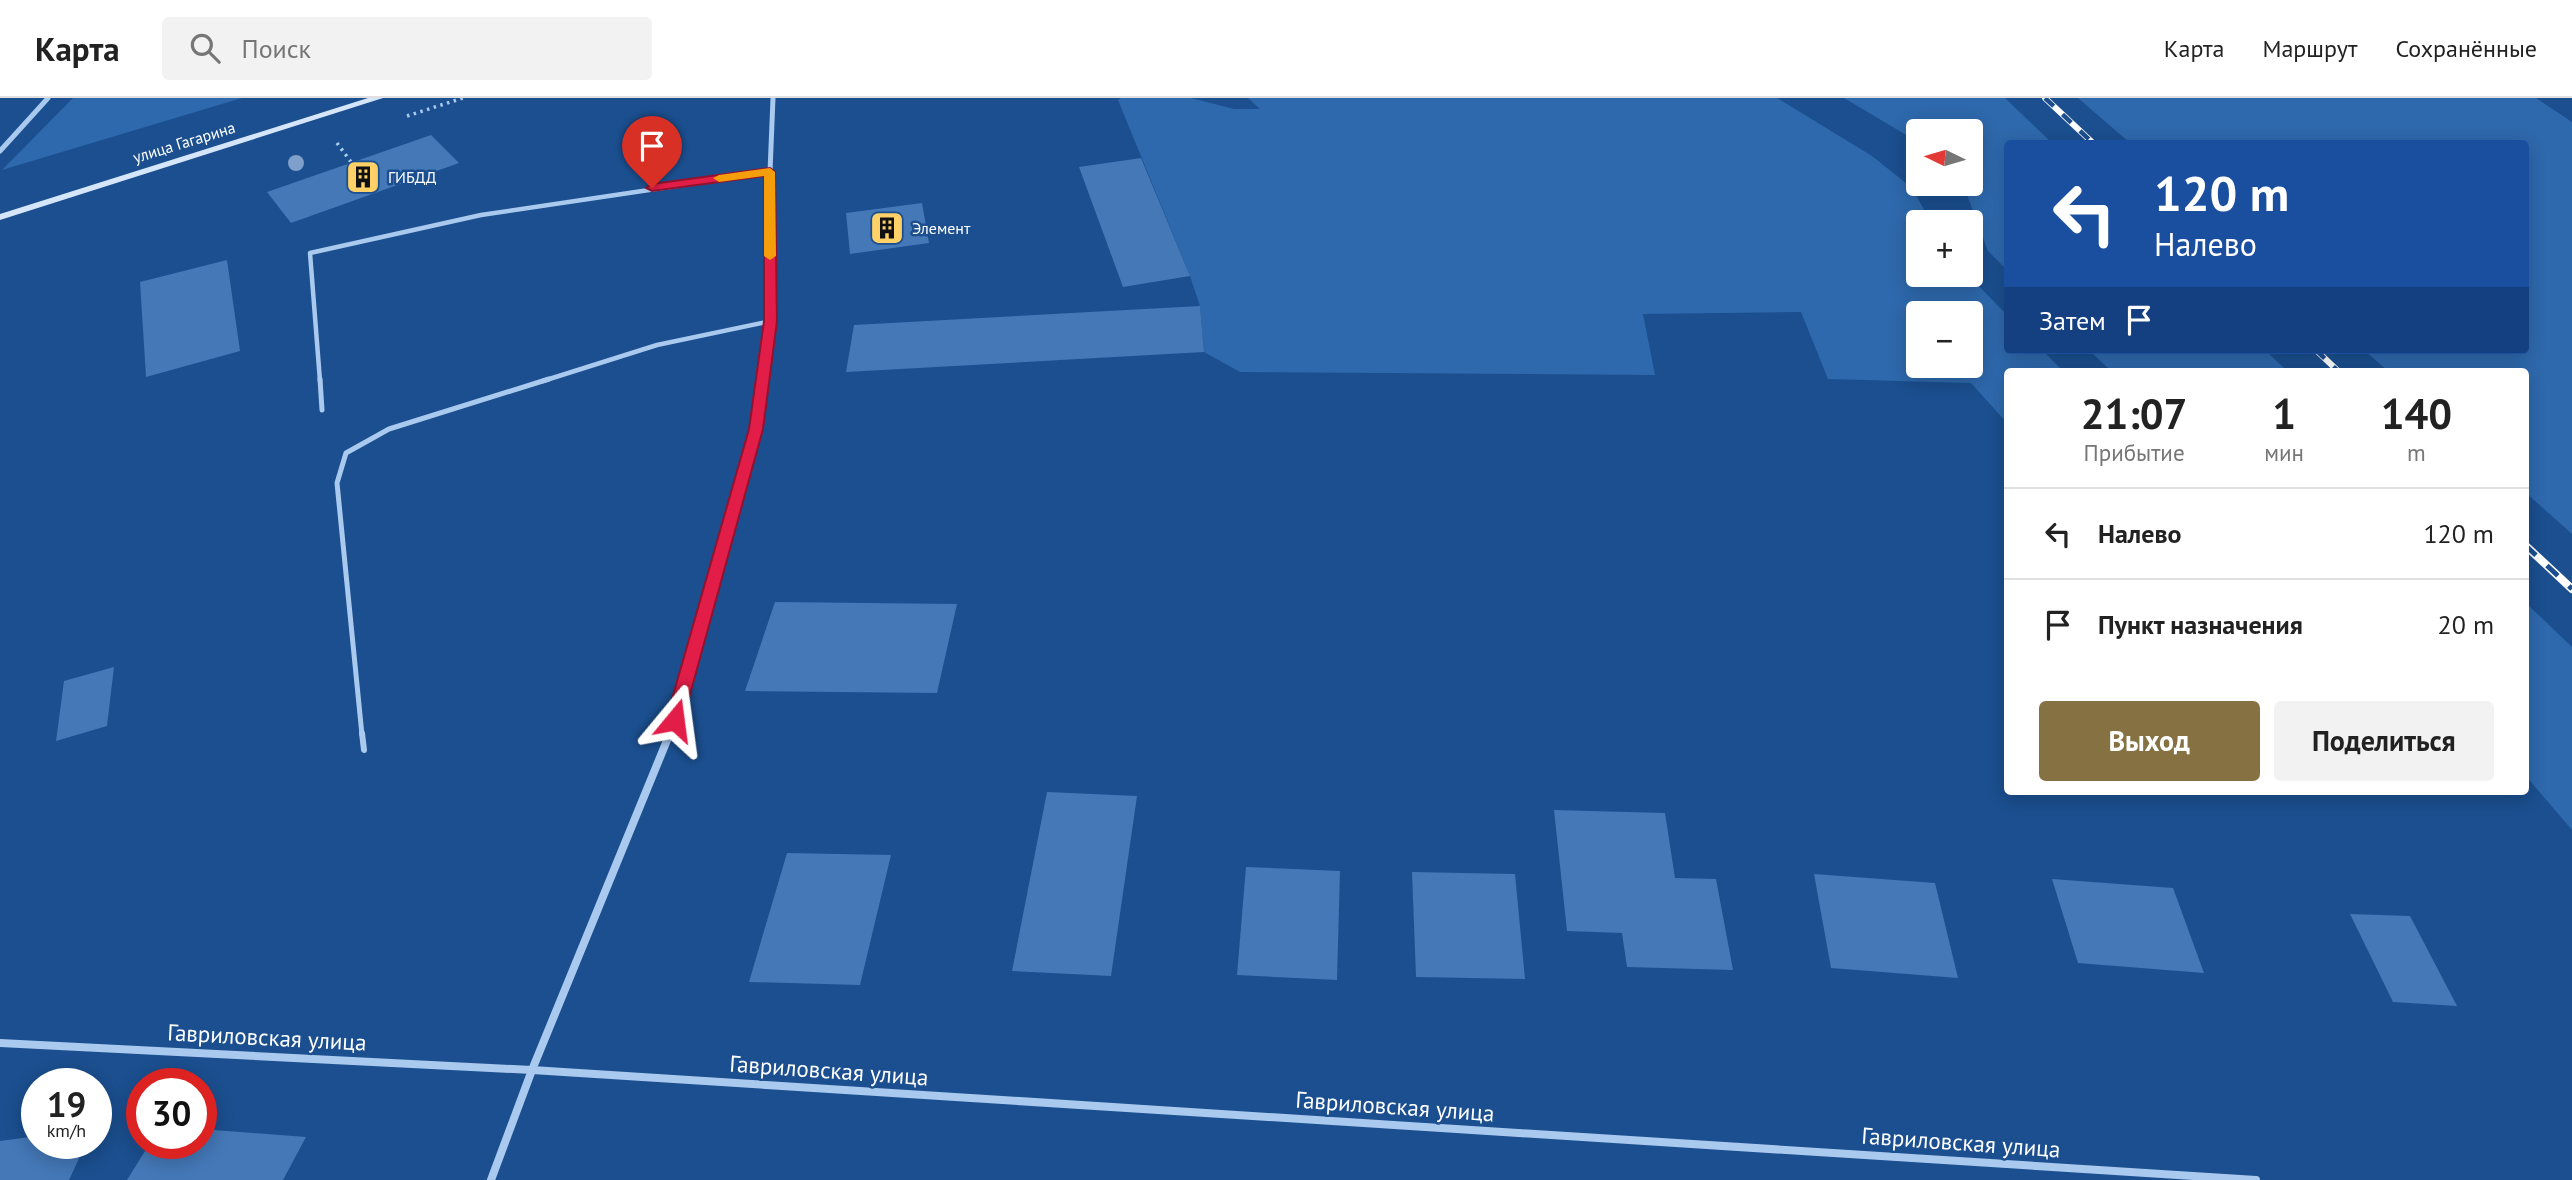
<!DOCTYPE html>
<html lang="ru">
<head>
<meta charset="utf-8">
<style>
  body { margin:0; font-family:"PT Sans",sans-serif; background:#f2f2f2; color:#222; height:100vh; display:flex; flex-direction:column; font-size:26px; white-space:nowrap }
  * { box-sizing:border-box; margin:0 }
  p { font-size:23px; color:#767676 }
  .icon { flex:none; width:38px; height:38px; fill:none; stroke:currentColor; stroke-width:2; stroke-linecap:round; stroke-linejoin:round }
  .map { position:relative; flex:1; overflow:hidden }
  .drawer { position:absolute; left:2004px; top:270px; width:525px; height:427px; display:flex; flex-direction:column; background:#fff; border-radius:7px; box-shadow:0 4px 18px #0003 }
  .drawer>* { flex:none }
  .guide { position:absolute; left:2004px; top:42px; width:525px; height:214px; border-radius:7px; box-shadow:0 4px 18px #0003; background:#1a4fa0; color:#fff; overflow:hidden }
  .needle { width:46px; rotate:275deg }
  .tools { position:absolute; left:1906px; top:21px; display:grid; gap:14px }
  .tools a { display:grid; place-items:center; width:77px; height:77px; border-radius:7px; background:#fff; box-shadow:0 4px 18px #0003; font-size:35px }
  .speed { position:absolute; left:21px; top:970px; display:flex; gap:14px; font-size:35px; font-weight:700; text-align:center }
  .speed>* { display:grid; place-content:center; width:91px; height:91px; border-radius:50%; background:#fff; box-shadow:0 4px 18px #0003; line-height:1 }
  .speed small { font-size:18px; font-weight:400 }
  .speed .limit { border:10px solid #d22; background:#fff; color:#111 }
  .pin { position:absolute; display:grid; place-items:center; width:60px; height:60px; color:#fff; margin:-72px -30px; border-radius:50% 50% 50% 0; rotate:-45deg; box-shadow:0 0 7px #0007 }
  .pin .icon { rotate:45deg }
  .me { position:absolute; width:77px; margin:-38px; rotate:16deg; stroke-linejoin:round; filter:drop-shadow(0 0 5px #0008) }
  .turn { display:flex; align-items:center; gap:24px; height:147px; padding:0 35px; font-size:32px }
  .turn .icon { width:91px; height:91px; stroke-width:2.5 }
  .turn b { display:block; font-size:49px; line-height:60px }
  .then { display:flex; align-items:center; height:66px; padding:0 35px; background:#0003; gap:14px; font-size:26px }
  .eta { display:flex; justify-content:space-evenly; align-items:center; height:119px; text-align:center }
  .eta b { font-size:42px; font-weight:700; line-height:49px }
  .action { display:flex; gap:14px; margin-top:auto; padding:14px 35px }
  .action a { flex:1; height:80px; border-radius:7px; background:#857141; color:#fff; font-size:28px; font-weight:700; line-height:80px; text-align:center }
  .action a+a { background:#f2f2f2; color:#222 }
  ul { padding:0; list-style:none }
  li { display:flex; align-items:center; gap:21px; height:91px; padding:0 35px; border-top:2px solid #e0e0e0 }
  li div { flex:1 }
  li b { display:block; font-size:26px }
  li em { font-style:normal }
  header { display:flex; align-items:center; gap:42px; box-sizing:border-box; height:98px; padding:0 35px; background:#fff; border-bottom:2px solid #e0e0e0 }
  header strong { font-size:33px }
  nav { display:flex; gap:38px; margin-inline-start:auto; font-size:24px }
  .search { width:490px; height:63px; background:#f2f2f2; display:flex; align-items:center; gap:18px; box-sizing:border-box; padding:0 24px; border-radius:7px; color:#767676; font-size:26px }
  .map>svg:first-child { display:block }
  .green { fill:#2e69ad; fill-rule:evenodd }
  .building { fill:#4478b7 }
  .lines { fill:none; stroke-linecap:round; stroke-linejoin:round }
  .path { stroke:#a9c9ee; stroke-width:3.5; stroke-dasharray:2.5 4.5; stroke-linecap:butt }
  .lane-far2 { stroke:#a9c9ee; stroke-width:4.5 }
  .lane-far1 { stroke:#a9c9ee; stroke-width:5 }
  .lane { stroke:#a9c9ee; stroke-width:6 }
  .street-far2 { stroke:#a9c9ee; stroke-width:5 }
  .street-far1 { stroke:#a9c9ee; stroke-width:7 }
  .street { stroke:#a9c9ee; stroke-width:8 }
  .secondary { fill:#d6e6fa; fill-rule:evenodd }
  .rail-far1-casing { stroke:#fff; stroke-width:6 }
  .rail-casing { stroke:#fff; stroke-width:8 }
  .rail-far1 { stroke:#1b4f8f; stroke-width:4.5; stroke-dasharray:12; stroke-linecap:butt }
  .rail { stroke:#1b4f8f; stroke-width:5; stroke-dasharray:15; stroke-linecap:butt }
  .tree { fill:#7ea0ca }
  .route { fill:#e11d48; stroke:#92132f; stroke-width:2 }
  .slow { fill:#f59e0b }
  .labels { text-anchor:middle; dominant-baseline:central; stroke-width:5; stroke-linejoin:round; paint-order:stroke }
  .far-street-label { font-size:16px; fill:#fff; stroke:#1b4f8f }
  .far-poi-label { font-size:16px; fill:#fff; stroke:#1b4f8f; text-anchor:start }
  .near-street-label { font-size:23px; fill:#fff; stroke:#1b4f8f }
</style>
</head>
<body>
<header>
<strong>Карта</strong>
<div class="search"><svg class="icon" aria-label="search" viewBox="0 0 24 24"><circle cx="10" cy="10" r="6"/><path d="M15 15l6 6"/></svg>Поиск</div>
<nav><a>Карта</a><a>Маршрут</a><a>Сохранённые</a></nav>
</header>
<div class="map">
<svg width="2572" height="1082" viewBox="0 0 2572 1082">
  <rect width="100%" height="100%" fill="#1b4f8f"/>
  <g class="green">
    <polygon points="73,0 242,0 2,72"/>
    <path d="M1121,0H1191L1234,11H1260L1248,0H1777L1872,58L1912,90L1931,124H1918V177H1968L2007,217V252H2042L2063,273H2007V325L1971,285L1828,281L1801,214L1643,216L1655,277L1240,274L1204,254L1200,208L1190,178L1118,2ZM1918,215H1970V268H1918Z"/>
    <polygon points="1844,0 2005,0 2052,45 2007,46 2007,172 1988,153 1963,86 1970,86 1970,33 1918,33 1918,44"/>
    <polygon points="2078,0 2536,0 2572,24 2572,436 2525,394 2525,273 2388,273 2364,252 2525,252 2525,46 2130,45"/>
    <polygon points="2089,252 2265,252 2287,273 2111,273"/>
    <polygon points="2525,504 2572,549 2572,732 2525,677"/>
  </g>
  <g class="building">
    <polygon points="431,37 459,65 291,125 267,94"/>
    <polygon points="1141,60 1190,178 1123,189 1079,69"/>
    <polygon points="922,105 929,145 850,156 846,115"/>
    <polygon points="227,162 240,253 146,279 140,184"/>
    <polygon points="1200,208 1204,254 846,274 854,227"/>
    <polygon points="775,504 957,506 937,595 745,593"/>
    <polygon points="114,569 107,628 56,643 64,583"/>
    <polygon points="1047,694 1137,698 1111,878 1012,873"/>
    <polygon points="1554,712 1665,715 1675,780 1716,781 1733,872 1627,869 1622,835 1567,833"/>
    <polygon points="787,755 891,757 860,887 749,884"/>
    <polygon points="1246,769 1340,773 1337,882 1237,877"/>
    <polygon points="1412,774 1515,776 1525,881 1416,879"/>
    <polygon points="1814,776 1935,785 1958,880 1831,870"/>
    <polygon points="2052,781 2173,790 2204,875 2078,865"/>
    <polygon points="2350,816 2410,818 2457,908 2393,904"/>
    <polygon points="201,1031 306,1039 283,1082 127,1082 150,1045 201,1045"/>
    <polygon points="37,1038 37,1045 86,1045 69,1082 0,1082 0,1043"/>
  </g>
  <g class="lines">
    <g class="path">
      <polyline points="407,18 463,0"/>
      <polyline points="337,45 351,64"/>
    </g>
    <g class="lane-far2">
      <polyline points="320,283 310,155 481,117 770,74"/>
      <polyline points="543,283 657,247 771,223"/>
    </g>
    <g class="lane-far1">
      <polyline points="320,281 322,312"/>
      <polyline points="362,637 337,385 346,355 389,331 549,281"/>
    </g>
    <polyline class="lane" points="362,635 364,652"/>
    <g class="street-far2">
      <polyline points="0,53 48,0"/>
      <polyline points="763,283 771,223 770,74 773,0"/>
    </g>
    <polyline class="street-far1" points="669,637 756,331 763,281"/>
    <g class="street">
      <polyline points="0,945 532,972 2256,1082"/>
      <polyline points="491,1082 532,972 670,635"/>
    </g>
    <polygon class="secondary" points="368,0 383,0 0,122 0,116"/>
    <g class="rail-far1-casing">
      <g id="rail-far1">
        <polyline points="2045,0 2094,46"/>
        <polyline points="2316,252 2338,273"/>
      </g>
    </g>
    <g class="rail-casing">
      <polyline id="rail" points="2525,447 2572,491"/>
    </g>
    <use href="#rail-far1" class="rail-far1"/>
    <use href="#rail" class="rail"/>
  </g>
  <circle class="tree" cx="296" cy="65" r="8"/>
  <polygon class="route" points="770,70 775,74 777,223 763,331 683,622 681,626 669,626 666,622 749,331 764,223 764,78 652,93 646,90 652,86"/>
  <polygon class="slow" points="770,70 775,74 776,158 770,162 764,158 764,78 719,84 713,80 719,77"/>
  <defs>
    <g id="building-square" transform="scale(1.75)"><rect x="-9" y="-9" width="18" height="18" rx="4" fill="#ffd166" stroke="#1b4f8f"/><path d="M-4-6H4V6H1V3H-1V6H-4ZM-2.5-4.3h1.7v1.8h-1.7ZM.8-4.3h1.7v1.8H.8ZM-2.5-1h1.7V.8h-1.7ZM.8-1h1.7V.8H.8Z" fill="#111"/></g>
  </defs>
  <g fill-rule="evenodd">
    <use href="#building-square" x="363" y="79"/>
    <use href="#building-square" x="887" y="130"/>
  </g>
  <g class="labels">
    <g class="far-street-label">
      <text transform="translate(184 44) rotate(-17)">улица Гагарина</text>
    </g>
    <g class="far-poi-label">
      <text x="388" y="79">ГИБДД</text>
      <text x="912" y="130">Элемент</text>
    </g>
    <g class="near-street-label">
      <text transform="translate(267 939) rotate(3)">Гавриловская улица</text>
      <text transform="translate(829 972) rotate(4)">Гавриловская улица</text>
      <text transform="translate(1395 1008) rotate(4)">Гавриловская улица</text>
      <text transform="translate(1961 1044) rotate(4)">Гавриловская улица</text>
    </g>
  </g>
</svg>
<div class="tools">
<a><svg class="needle" viewBox="-14 -14 28 28"><path d="M0-13l5 13h-10z" fill="#e53935"/><path d="M0 13l5-13h-10z" fill="#767676"/></svg></a>
<a>+</a>
<a>−</a>
</div>
<div class="speed"><div>19<small>km/h</small></div><div class="limit">30</div></div>
<div class="pin" style="left:652px;top:90px;background:#d93025"><svg class="icon" aria-label="arrive" viewBox="0 0 24 24"><path d="M6 21V4h12l-3 4 3 4H6"/></svg></div>
<svg class="me" style="left:675px;top:622px" viewBox="-20 -20 40 40"><path d="M0-17L14 15 0 8-14 15z" fill="#e11d48" stroke="#fff" stroke-width="4"/></svg>
<div class="guide">
<div class="turn"><svg class="icon" aria-label="left" viewBox="0 0 24 24"><path d="M17 20v-9H6M10 6l-5 5 5 5"/></svg><div><b>120 m</b>Налево</div></div>
<div class="then">Затем<svg class="icon" aria-label="arrive" viewBox="0 0 24 24"><path d="M6 21V4h12l-3 4 3 4H6"/></svg></div>
</div>
<section class="drawer">
<div class="eta">
<div><b>21:07</b><p>Прибытие</p></div>
<div><b>1</b><p>мин</p></div>
<div><b>140</b><p>m</p></div>
</div>
<ul>
<li><svg class="icon" aria-label="left" viewBox="0 0 24 24"><path d="M17 20v-9H6M10 6l-5 5 5 5"/></svg><div><b>Налево</b></div><em>120 m</em></li>
<li><svg class="icon" aria-label="arrive" viewBox="0 0 24 24"><path d="M6 21V4h12l-3 4 3 4H6"/></svg><div><b>Пункт назначения</b></div><em>20 m</em></li>
</ul>
<div class="action"><a>Выход</a><a>Поделиться</a></div>
</section>
</div>
</body>
</html>
